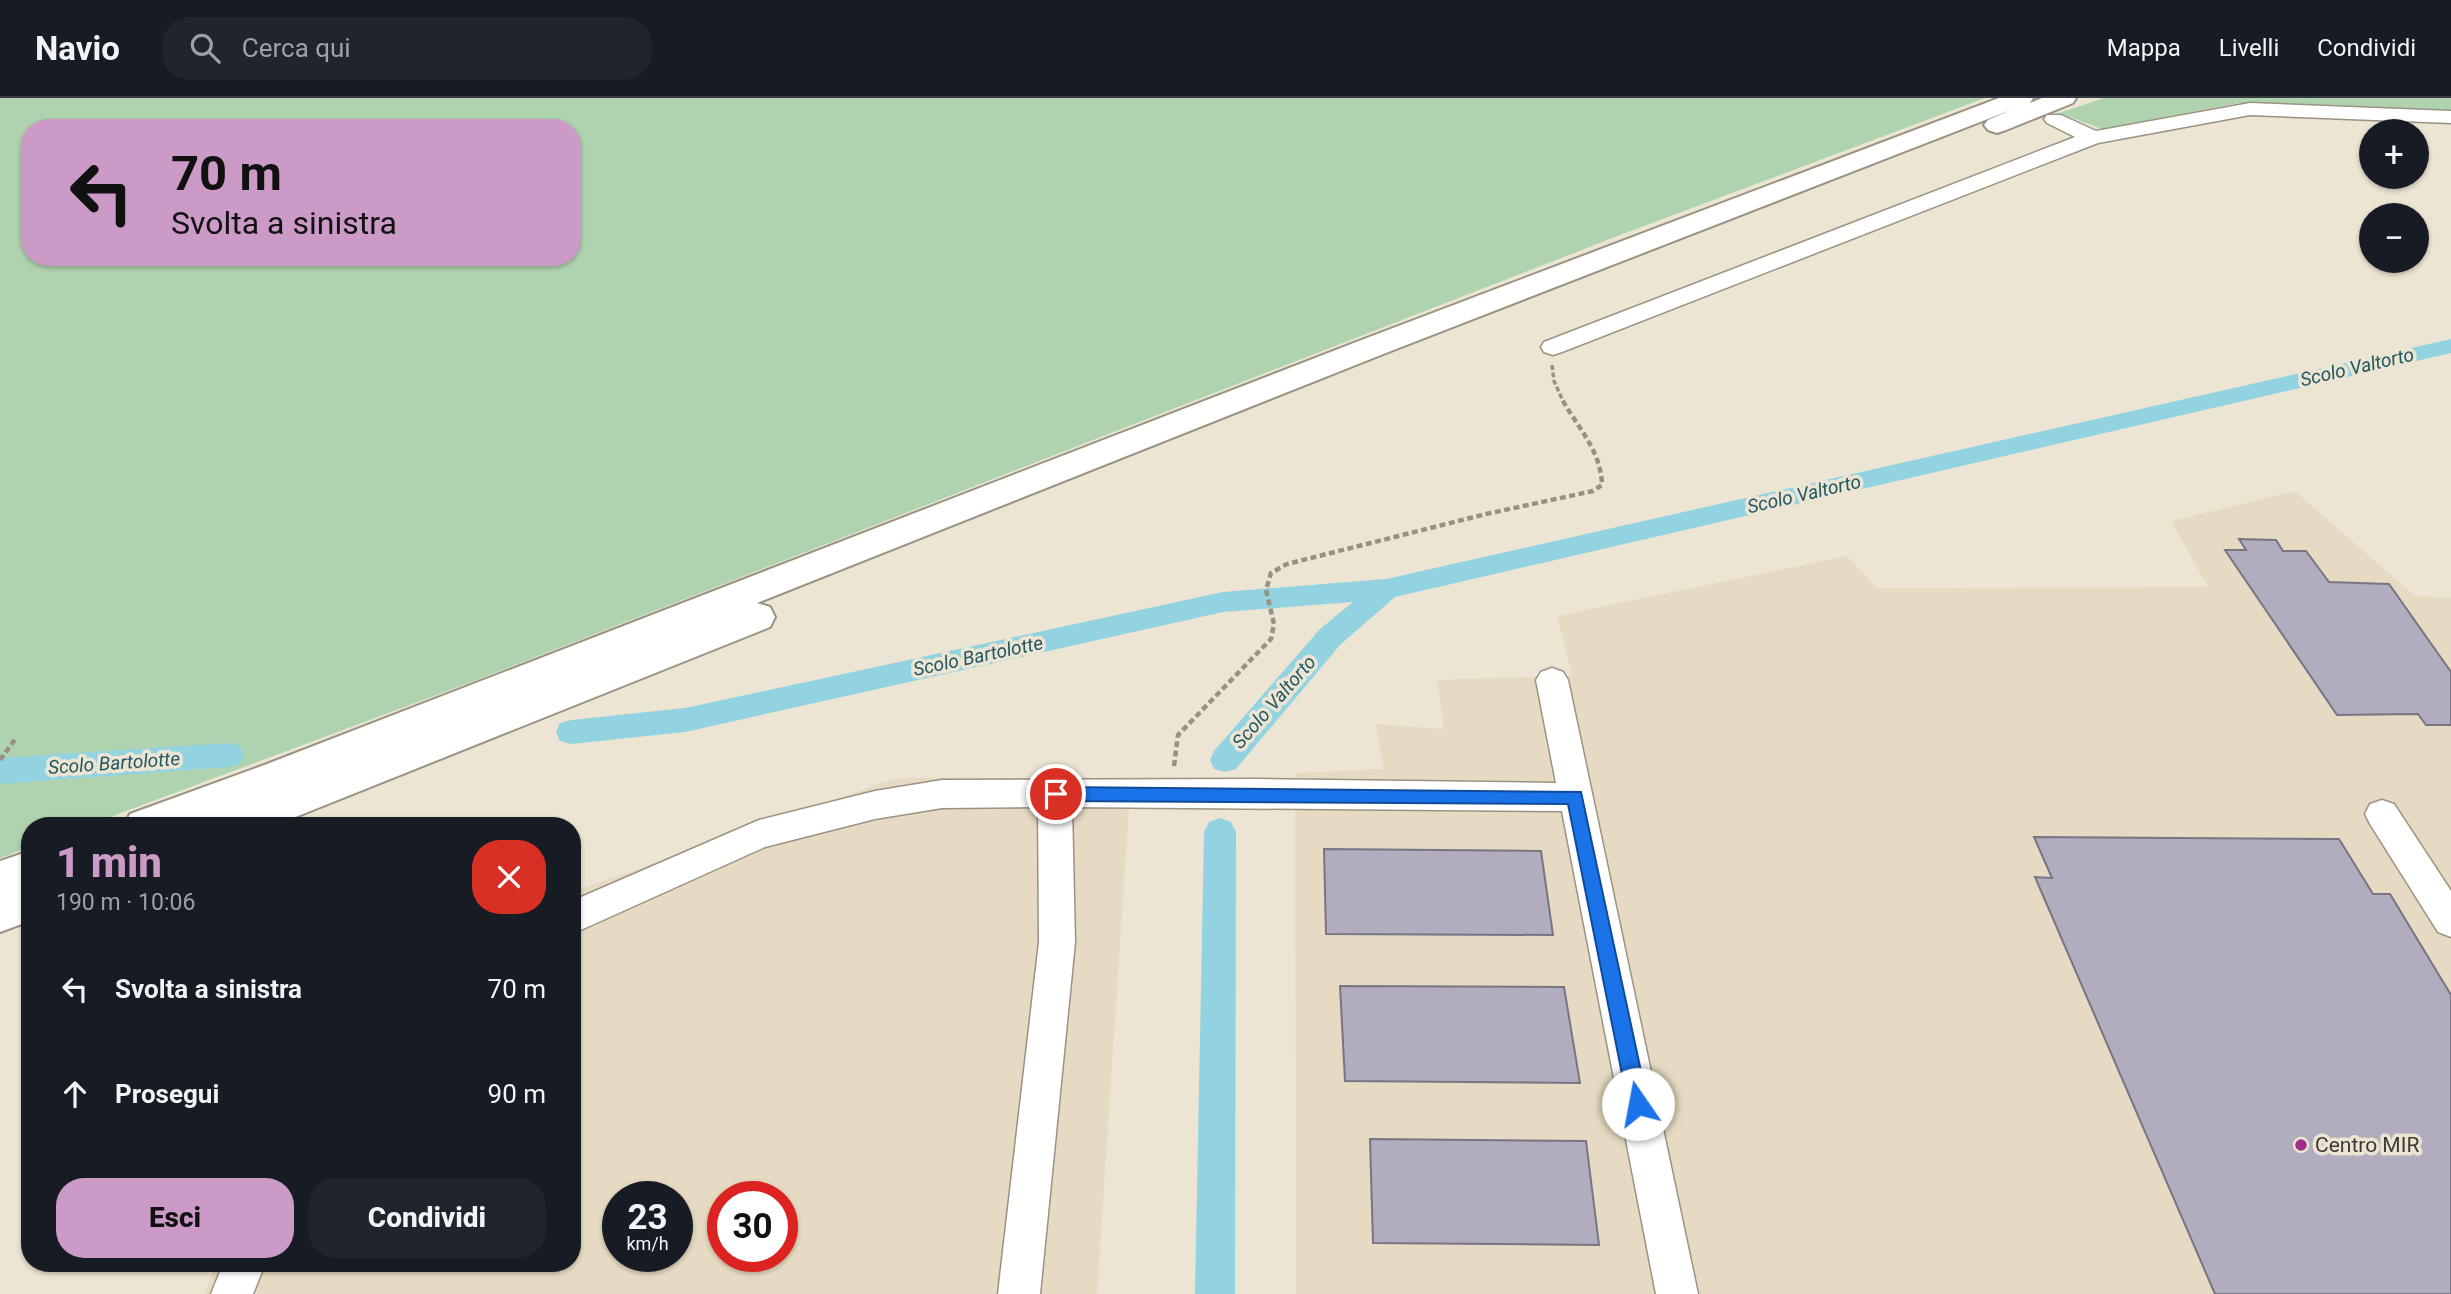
<!DOCTYPE html>
<html lang="it">
<head>
<meta charset="utf-8">
<style>
  body { margin:0; font-family:Roboto,sans-serif; background:#20242c; color:#f1f3f6; height:100vh; display:flex; flex-direction:column; font-size:26px; white-space:nowrap }
  * { box-sizing:border-box; margin:0 }
  p { font-size:23px; color:#9ea1a6 }
  .icon { flex:none; width:38px; height:38px; fill:none; stroke:currentColor; stroke-width:2; stroke-linecap:round; stroke-linejoin:round }
  .map { position:relative; flex:1; overflow:hidden }
  .sheet { position:absolute; left:21px; top:719px; width:560px; height:455px; display:flex; flex-direction:column; background:#171b24; border-radius:28px; box-shadow:0 2px 5px #0004 }
  .sheet>* { flex:none }
  .top-card { position:absolute; left:21px; top:21px; width:560px; height:147px; border-radius:28px; box-shadow:0 2px 5px #0004; background:#cc9ac6; color:#111; overflow:hidden }
  .buttons { position:absolute; left:2359px; top:21px; display:grid; gap:14px }
  .buttons a { display:grid; place-items:center; width:70px; height:70px; border-radius:50%; background:#171b24; box-shadow:0 2px 5px #0004; font-size:35px }
  .speed { position:absolute; left:602px; top:1083px; display:flex; gap:14px; font-size:35px; font-weight:700; text-align:center }
  .speed>* { display:grid; place-content:center; width:91px; height:91px; border-radius:50%; background:#171b24; box-shadow:0 2px 5px #0004; line-height:1 }
  .speed small { font-size:18px; font-weight:400 }
  .speed .limit { border:10px solid #d22; background:#fff; color:#111 }
  .pin { position:absolute; display:grid; place-items:center; width:60px; height:60px; color:#fff; margin:-30px; border:4px solid #fff; border-radius:50%; box-shadow:0 2px 7px #0007 }
  .me { position:absolute; width:77px; margin:-38px; rotate:348deg; stroke-linejoin:round; filter:drop-shadow(0 0 5px #0008) }
  .turn { display:flex; align-items:center; gap:24px; height:147px; padding:0 35px; font-size:32px }
  .turn .icon { width:91px; height:91px; stroke-width:2.5 }
  .turn b { display:block; font-size:49px; line-height:60px }
  .round { display:grid; place-items:center; flex:none; width:74px; height:74px; border-radius:28px; background:#20242c }
  .headline { display:flex; align-items:center; justify-content:space-between; height:119px; padding:0 35px }
  h1 { font-size:42px; font-weight:800; line-height:52px; color:#cc9ac6 }
  .button { display:flex; gap:14px; margin-top:auto; padding:14px 35px }
  .button a { flex:1; height:80px; border-radius:28px; background:#cc9ac6; color:#111; font-size:28px; font-weight:800; line-height:80px; text-align:center }
  .button a+a { background:#20242c; color:#f1f3f6 }
  ul { padding:0; list-style:none }
  li { display:flex; align-items:center; gap:21px; height:105px; padding:0 35px }
  li div { flex:1 }
  li b { display:block; font-size:26px }
  li em { font-style:normal }
  header { display:flex; align-items:center; gap:42px; box-sizing:border-box; height:98px; padding:0 35px; background:#171b24; border-bottom:2px solid #363941 }
  header strong { font-size:33px }
  nav { display:flex; gap:38px; margin-inline-start:auto; font-size:24px }
  .search { width:490px; height:63px; background:#20242c; display:flex; align-items:center; gap:18px; box-sizing:border-box; padding:0 24px; border-radius:28px; color:#9ea1a6; font-size:26px }
  .map>svg:first-child { display:block }
  .built { fill:#e6dbc2; fill-rule:evenodd }
  .green { fill:#afd3af; fill-rule:evenodd }
  .lines { fill:none; stroke-linecap:round; stroke-linejoin:round }
  .canal { fill:#93d3e1; fill-rule:evenodd }
  .building { fill:#b1acbe; stroke:#797484; stroke-width:2 }
  .minor-casing { stroke:#9a9282; stroke-width:3 }
  .motorway-casing { stroke:#9a9282; stroke-width:4 }
  .path-far1 { stroke:#969184; stroke-width:3.5; stroke-dasharray:5 2.5; stroke-linecap:butt }
  .path { stroke:#969184; stroke-width:4.5; stroke-dasharray:6 3.5; stroke-linecap:butt }
  .minor { fill:#fff; fill-rule:evenodd }
  .motorway { fill:#fff; fill-rule:evenodd }
  .route { fill:#1a73e8; stroke:#114b97; stroke-width:2 }
  .poi-dot { fill:#9f2e8b; stroke:#ede5d3; stroke-width:2.5 }
  .labels { text-anchor:middle; dominant-baseline:central; stroke-width:7; stroke-linejoin:round; paint-order:stroke }
  .water-label { font-size:19px; font-style:italic; fill:#215762; stroke:#ede5d3 }
  .near-poi-label { font-size:21px; fill:#3d3a32; stroke:#ede5d3; text-anchor:start }
</style>
</head>
<body>
<header>
<strong>Navio</strong>
<div class="search"><svg class="icon" aria-label="search" viewBox="0 0 24 24"><circle cx="10" cy="10" r="6"/><path d="M15 15l6 6"/></svg>Cerca qui</div>
<nav><a>Mappa</a><a>Livelli</a><a>Condividi</a></nav>
</header>
<div class="map">
<svg width="2451" height="1196" viewBox="0 0 2451 1196">
  <rect width="100%" height="100%" fill="#ede5d3"/>
  <g class="built">
    <polygon points="2295,393 2415,498 2451,500 2451,1196 1296,1196 1295,675 1384,671 1376,626 1444,631 1437,582 1572,577 1557,518 1847,458 1877,490 2208,489 2171,423"/>
    <path d="M896,680H1131L1097,1196H204L216,1166H572V794ZM618,1099H677V1158H618ZM723,1099H782V1158H723Z"/>
  </g>
  <g class="green">
    <path d="M0,0H1985L1628,134L474,583L86,728H30V749L0,760ZM30,30H572V159H30Z"/>
    <polygon points="2104,0 2451,0 2451,15 2239,5 2102,31 2059,15"/>
  </g>
  <g class="lines">
    <g class="canal">
      <polygon points="2451,241 2451,255 1395,499 1340,547 1236,671 1225,674 1214,671 1210,662 1214,653 1320,531 1353,504 1223,514 685,634 571,646 560,643 556,634 560,625 571,622 685,610 1223,494 1386,481"/>
      <polygon points="229,645 240,648 244,657 240,666 229,669 0,686 0,660"/>
      <polygon points="1220,720 1231,724 1236,734 1235,1196 1195,1196 1204,734 1209,724"/>
    </g>
  </g>
  <g class="building">
    <polygon points="2239,441 2276,442 2283,453 2306,453 2329,484 2389,486 2451,574 2451,627 2426,627 2418,616 2337,617 2225,452 2246,452"/>
    <polygon points="2034,739 2339,741 2373,796 2390,796 2451,897 2451,1196 2215,1196 2035,779 2052,780"/>
    <polygon points="1324,751 1541,753 1553,837 1326,836"/>
    <polygon points="1340,888 1564,889 1580,985 1345,983"/>
    <polygon points="1370,1041 1586,1043 1599,1147 1373,1145"/>
  </g>
  <g class="lines">
    <g class="minor-casing">
      <g id="minor">
        <polygon points="2250,5 2451,13 2451,25 2250,17 2098,45 1562,254 1553,257 1544,254 1541,249 1544,244 2075,39 2047,25 2044,21 2047,17 2061,17 2096,33"/>
        <polygon points="1552,570 1563,574 1568,582 1698,1196 1656,1196 1562,713 1072,709 1075,844 1040,1196 998,1196 1039,844 1038,709 942,710 875,721 765,749 572,836 572,803 759,722 875,693 942,682 1257,681 1556,685 1536,582 1541,574"/>
        <polygon points="2382,702 2394,706 2451,793 2451,839 2438,834 2370,726 2365,716 2370,706"/>
        <polygon points="223,1166 265,1166 253,1196 211,1196"/>
      </g>
    </g>
    <g class="motorway-casing">
      <g id="motorway">
        <polygon points="1999,0 2033,0 2030,5 2042,0 2076,0 2073,5 2006,32 1997,35 1988,32 1984,27 1988,22 2011,12 1386,255 757,505 770,509 775,519 770,529 273,728 207,728 211,721 193,728 124,728 130,716 267,666 1364,241"/>
        <polygon points="30,753 30,823 0,834 0,763"/>
      </g>
    </g>
    <polyline class="path-far1" points="1552,267 1554,283 1564,305"/>
    <g class="path">
      <polyline points="0,662 16,640"/>
      <path d="M1174,668L1178,637L1271,541L1274,526L1266,492L1271,475L1287,466L1486,416L1593,393L1602,387C1601,353 1579,331 1563,303"/>
    </g>
    <use href="#minor" class="minor"/>
    <use href="#motorway" class="motorway"/>
  </g>
  <polygon class="route" points="1056,689 1581,694 1648,1006 1645,1013 1638,1016 1631,1013 1628,1006 1568,706 1056,703 1050,701 1048,696 1050,691"/>
  <circle class="poi-dot" cx="2301" cy="1047" r="7"/>
  <g class="labels">
    <g class="water-label">
      <text transform="translate(2357 269) rotate(-13)">Scolo Valtorto</text>
      <text transform="translate(1804 396) rotate(-13)">Scolo Valtorto</text>
      <text transform="translate(978 558) rotate(-12)">Scolo Bartolotte</text>
      <text transform="translate(1274 604) rotate(-49)">Scolo Valtorto</text>
      <text transform="translate(114 665) rotate(-4)">Scolo Bartolotte</text>
    </g>
    <g class="near-poi-label">
      <text x="2315" y="1047">Centro MIR</text>
    </g>
  </g>
</svg>
<div class="buttons">
<a>+</a>
<a>−</a>
</div>
<div class="speed"><div>23<small>km/h</small></div><div class="limit">30</div></div>
<div class="pin" style="left:1056px;top:696px;background:#d93025"><svg class="icon" aria-label="arrive" viewBox="0 0 24 24"><path d="M6 21V4h12l-3 4 3 4H6"/></svg></div>
<svg class="me" style="left:1638px;top:1006px" viewBox="-20 -20 40 40"><circle r="19" fill="#fff"/><path d="M0-13L10 11 0 6-10 11z" fill="#1a73e8"/></svg>
<div class="top-card">
<div class="turn"><svg class="icon" aria-label="left" viewBox="0 0 24 24"><path d="M17 20v-9H6M10 6l-5 5 5 5"/></svg><div><b>70 m</b>Svolta a sinistra</div></div>
</div>
<section class="sheet">
<div class="headline"><div><h1>1 min</h1><p>190 m · 10:06</p></div><a class="round" style="background:#d93025;color:#fff"><svg class="icon" aria-label="close" viewBox="0 0 24 24"><path d="M6 6l12 12M18 6L6 18"/></svg></a></div>
<ul>
<li><svg class="icon" aria-label="left" viewBox="0 0 24 24"><path d="M17 20v-9H6M10 6l-5 5 5 5"/></svg><div><b>Svolta a sinistra</b></div><em>70 m</em></li>
<li><svg class="icon" aria-label="ahead" viewBox="0 0 24 24"><path d="M12 20V5M6 11l6-6 6 6"/></svg><div><b>Prosegui</b></div><em>90 m</em></li>
</ul>
<div class="button"><a>Esci</a><a>Condividi</a></div>
</section>
</div>
</body>
</html>
